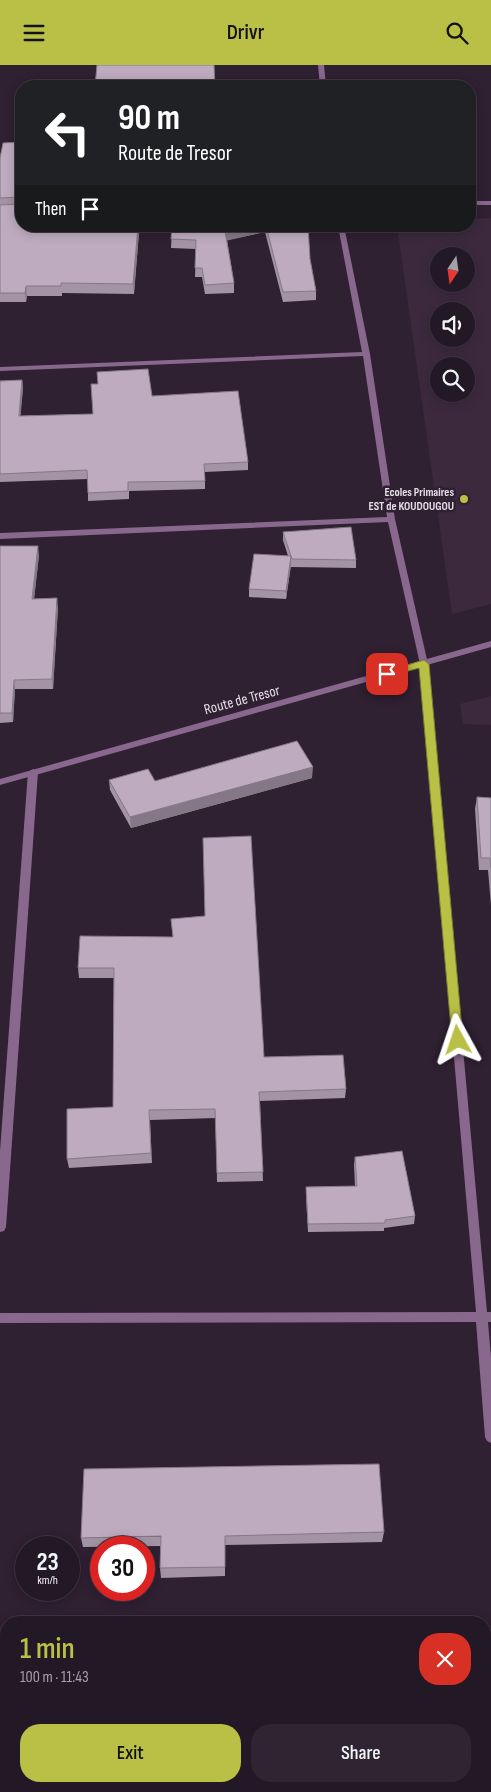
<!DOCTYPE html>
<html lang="en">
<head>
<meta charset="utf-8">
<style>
  body { margin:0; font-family:"Sofia Sans Condensed",sans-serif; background:#2f2532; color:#f1f3f6; height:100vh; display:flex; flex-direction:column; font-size:19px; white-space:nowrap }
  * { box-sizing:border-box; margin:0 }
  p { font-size:16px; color:#a3a0a7 }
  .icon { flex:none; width:28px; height:28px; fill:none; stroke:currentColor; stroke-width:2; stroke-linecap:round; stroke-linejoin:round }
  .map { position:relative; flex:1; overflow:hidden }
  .details { position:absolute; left:0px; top:1551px; width:491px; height:176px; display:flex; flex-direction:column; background:#231826; border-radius:20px 20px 0 0; box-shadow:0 2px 12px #0003,0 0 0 1px #403743 }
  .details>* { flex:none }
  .hud { position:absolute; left:15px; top:15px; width:461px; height:152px; border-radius:20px; box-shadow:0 2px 12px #0003,0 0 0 1px #403743; background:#202124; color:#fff; overflow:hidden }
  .needle { width:32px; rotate:193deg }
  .controls { position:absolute; left:430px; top:182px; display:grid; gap:10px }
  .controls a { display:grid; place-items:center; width:45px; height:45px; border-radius:50%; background:#231826; box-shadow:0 2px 12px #0003,0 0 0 1px #403743; font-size:25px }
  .speed { position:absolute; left:15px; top:1471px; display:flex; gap:10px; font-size:25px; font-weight:700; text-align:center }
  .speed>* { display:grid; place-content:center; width:65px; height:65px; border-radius:50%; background:#231826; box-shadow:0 2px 12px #0003,0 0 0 1px #403743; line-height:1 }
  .speed small { font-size:12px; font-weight:400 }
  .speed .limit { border:8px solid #d22; background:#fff; color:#111 }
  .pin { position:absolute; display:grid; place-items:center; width:42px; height:42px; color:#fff; margin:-21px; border-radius:10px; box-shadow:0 2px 8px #0006 }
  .me { position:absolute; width:55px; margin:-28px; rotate:355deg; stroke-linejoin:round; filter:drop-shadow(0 0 4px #0008) }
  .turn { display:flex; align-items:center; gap:18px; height:105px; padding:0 20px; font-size:22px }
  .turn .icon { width:65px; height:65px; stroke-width:2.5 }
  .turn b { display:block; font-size:35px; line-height:42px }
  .then { display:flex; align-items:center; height:48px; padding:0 20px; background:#0003; gap:10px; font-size:19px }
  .round { display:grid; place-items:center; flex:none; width:52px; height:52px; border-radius:20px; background:#2f2532 }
  .headline { display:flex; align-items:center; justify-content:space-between; height:85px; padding:0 20px }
  h1 { font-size:30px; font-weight:600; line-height:38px; color:#bac045 }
  .button { display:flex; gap:10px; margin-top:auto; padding:10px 20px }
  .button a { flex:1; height:58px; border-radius:20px; background:#bac045; color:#111; font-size:20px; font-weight:600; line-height:58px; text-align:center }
  .button a+a { background:#2f2532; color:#f1f3f6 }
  header { display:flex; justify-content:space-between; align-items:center; height:65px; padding:0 20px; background:#bac045; color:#111; font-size:22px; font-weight:600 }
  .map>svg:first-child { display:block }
  .built { fill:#3c293e; fill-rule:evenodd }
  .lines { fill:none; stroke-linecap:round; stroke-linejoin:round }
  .minor { fill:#88688c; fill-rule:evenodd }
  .tertiary { fill:#88688c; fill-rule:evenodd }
  .wall { fill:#a393a5 }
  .shaded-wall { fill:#857886 }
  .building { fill:#beabc0; stroke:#857886 }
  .route { fill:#bac045; stroke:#797d2d }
  .poi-dot { fill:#bac045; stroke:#2f2032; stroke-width:2 }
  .labels { text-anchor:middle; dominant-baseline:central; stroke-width:5; stroke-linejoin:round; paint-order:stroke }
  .far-poi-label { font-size:12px; font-weight:bold; fill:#e6dce7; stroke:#2f2032; text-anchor:end }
  .street-label { font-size:15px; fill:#e6dce7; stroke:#2f2032 }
</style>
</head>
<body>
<header><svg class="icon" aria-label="menu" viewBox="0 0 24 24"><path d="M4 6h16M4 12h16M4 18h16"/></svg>Drivr<svg class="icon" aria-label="search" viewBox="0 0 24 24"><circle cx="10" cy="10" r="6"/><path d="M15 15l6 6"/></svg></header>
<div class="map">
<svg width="491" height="1727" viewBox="0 0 491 1727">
  <rect width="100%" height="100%" fill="#2f2032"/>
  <g class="built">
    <path d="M491,153V539L452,549L397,161H470V154ZM439,191H466V219H439ZM439,246H466V274H439ZM439,301H466V329H439Z"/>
    <polygon points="491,631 491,660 463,659 460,639"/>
  </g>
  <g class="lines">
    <g class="minor">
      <polygon points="318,0 324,0 326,21 320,21"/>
      <rect x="470" y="136" width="21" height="4"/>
      <polygon points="338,161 344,161 370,289 395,454 428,599 487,1247 491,1247 491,1257 488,1257 491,1292 491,1378 487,1376 485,1372 476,1257 0,1258 0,1248 476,1247 420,599 388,457 0,474 0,468 387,452 363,291 0,306 0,302 362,287"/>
      <polygon points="33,704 38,707 6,1162 4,1166 0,1167 0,1086 28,707"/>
      <rect x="0" y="1606" width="6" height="14"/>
      <rect x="485" y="1612" width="6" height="14"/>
    </g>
    <polygon class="tertiary" points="491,576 491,582 0,720 0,714"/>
  </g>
  <g class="wall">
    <polygon points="21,77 21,161 139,161 139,167 134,229 62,228 62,231 27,231 26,237 0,237 0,93"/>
    <polygon points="172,161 308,161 310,194 316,226 316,235 283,237 265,167 227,175 234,218 234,228 205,229 202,212 195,212 196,184 171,183"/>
    <polygon points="22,315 23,323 20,351 93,349 152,331 248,397 248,405 205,407 205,424 129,426 129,434 88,436 88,414 0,417 0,316"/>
    <polygon points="283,467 356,495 356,503 291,502 291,500 286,534 249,532 249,524 288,491 283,475"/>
    <polygon points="0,481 39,490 34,534 58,542 53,624 15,624 13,657 0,658"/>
    <polygon points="312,713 131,763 110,725 109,715 155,716"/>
    <polygon points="477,732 491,733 491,840 488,805 479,805 475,744"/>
    <polygon points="171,854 264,992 346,1024 345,1033 260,1036 263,1116 217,1117 216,1053 150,1055 152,1098 69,1103 67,1094 113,1042 114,913 79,913 78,903 173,872"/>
    <polygon points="355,1092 415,1151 414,1159 384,1163 384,1166 308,1167 306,1130 306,1122 355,1121 354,1100"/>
    <polygon points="384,1467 382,1477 225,1480 225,1511 161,1513 160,1503 160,1481 83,1482 81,1473"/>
  </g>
  <g class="shaded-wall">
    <polygon points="138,161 139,167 134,229 133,219"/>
    <polygon points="249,161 265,161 265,167 225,176 225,166"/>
    <polygon points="26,221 27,231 26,237 25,228"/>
    <polygon points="22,315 23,323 20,359 19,351"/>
    <polygon points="38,481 39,490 33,543 32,534"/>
    <polygon points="291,491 291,500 286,534 286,526"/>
    <polygon points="57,533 58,542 53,624 52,614"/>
    <polygon points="14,615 15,624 13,657 12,648"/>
    <polygon points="313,702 312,713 131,763 130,752"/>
  </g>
  <g class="building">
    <polygon points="97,0 214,0 215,21 95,21"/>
    <polygon points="21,77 21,136 20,132 0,133 0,93 3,78"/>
    <polygon points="21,138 21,161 138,161 133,219 61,218 61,221 26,221 25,228 0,228 0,140 20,139"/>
    <polygon points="172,161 249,161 225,166 234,218 205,220 202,203 195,203 196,175 171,174"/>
    <polygon points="266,161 308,161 310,194 316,226 283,227"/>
    <polygon points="148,304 152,331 238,326 248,397 204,399 205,416 128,417 128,426 88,428 87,405 0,409 0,316 22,315 19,351 93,349 91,319 98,319 97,307"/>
    <polygon points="351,462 356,495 292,494 291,491 286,526 249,524 254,489 291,491 283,467"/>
    <polygon points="0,481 38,481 32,534 57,533 52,614 14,615 12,648 0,648"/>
    <polygon points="297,676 313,702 130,752 109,715 148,704 155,716"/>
    <polygon points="477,732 491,733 491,803 490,793 481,793"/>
    <polygon points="251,771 264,992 343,990 346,1024 259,1027 263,1107 217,1108 215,1044 149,1045 151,1088 67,1094 67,1044 113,1042 114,903 78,903 80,871 173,872 171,854 205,851 203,773"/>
    <polygon points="402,1086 415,1151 385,1155 385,1158 308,1159 306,1122 357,1121 355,1092"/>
    <polygon points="379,1399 384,1467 225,1471 225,1502 160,1503 161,1471 81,1473 84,1404"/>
    <polygon points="379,1721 430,1721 431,1727 301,1727"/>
  </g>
  <polygon class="route" points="424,595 429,599 463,975 462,978 453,978 452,975 419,603 387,612 382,609 383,607"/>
  <circle class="poi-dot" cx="464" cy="434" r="5"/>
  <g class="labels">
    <g class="far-poi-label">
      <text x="454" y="427">Ecoles Primaires<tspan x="454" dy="14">EST de KOUDOUGOU</tspan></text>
    </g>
    <g class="street-label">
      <text transform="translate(242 635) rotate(-15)">Route de Tresor</text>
    </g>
  </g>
</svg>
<div class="controls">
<a><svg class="needle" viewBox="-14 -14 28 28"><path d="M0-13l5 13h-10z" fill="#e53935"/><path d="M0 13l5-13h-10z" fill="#a3a0a7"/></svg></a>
<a><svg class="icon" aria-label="sound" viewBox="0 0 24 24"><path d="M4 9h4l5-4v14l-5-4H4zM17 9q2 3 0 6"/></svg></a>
<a><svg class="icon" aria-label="search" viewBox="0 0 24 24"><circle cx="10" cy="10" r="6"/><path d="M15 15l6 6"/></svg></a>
</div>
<div class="speed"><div>23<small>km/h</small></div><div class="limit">30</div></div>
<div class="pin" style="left:387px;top:609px;background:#d93025"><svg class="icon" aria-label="arrive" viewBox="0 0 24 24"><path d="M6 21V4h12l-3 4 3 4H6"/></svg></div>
<svg class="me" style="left:458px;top:975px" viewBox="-20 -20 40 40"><path d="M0-17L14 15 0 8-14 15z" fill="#bac045" stroke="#fff" stroke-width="4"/></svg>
<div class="hud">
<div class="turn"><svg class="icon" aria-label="left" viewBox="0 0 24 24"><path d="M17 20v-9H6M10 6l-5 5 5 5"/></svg><div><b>90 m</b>Route de Tresor</div></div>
<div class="then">Then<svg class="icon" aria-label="arrive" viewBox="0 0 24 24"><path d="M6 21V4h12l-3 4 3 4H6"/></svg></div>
</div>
<section class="details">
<div class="headline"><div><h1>1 min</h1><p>100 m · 11:43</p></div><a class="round" style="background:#d93025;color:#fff"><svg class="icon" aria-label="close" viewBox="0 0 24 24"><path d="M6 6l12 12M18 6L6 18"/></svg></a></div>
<div class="button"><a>Exit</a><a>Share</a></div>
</section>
</div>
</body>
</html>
